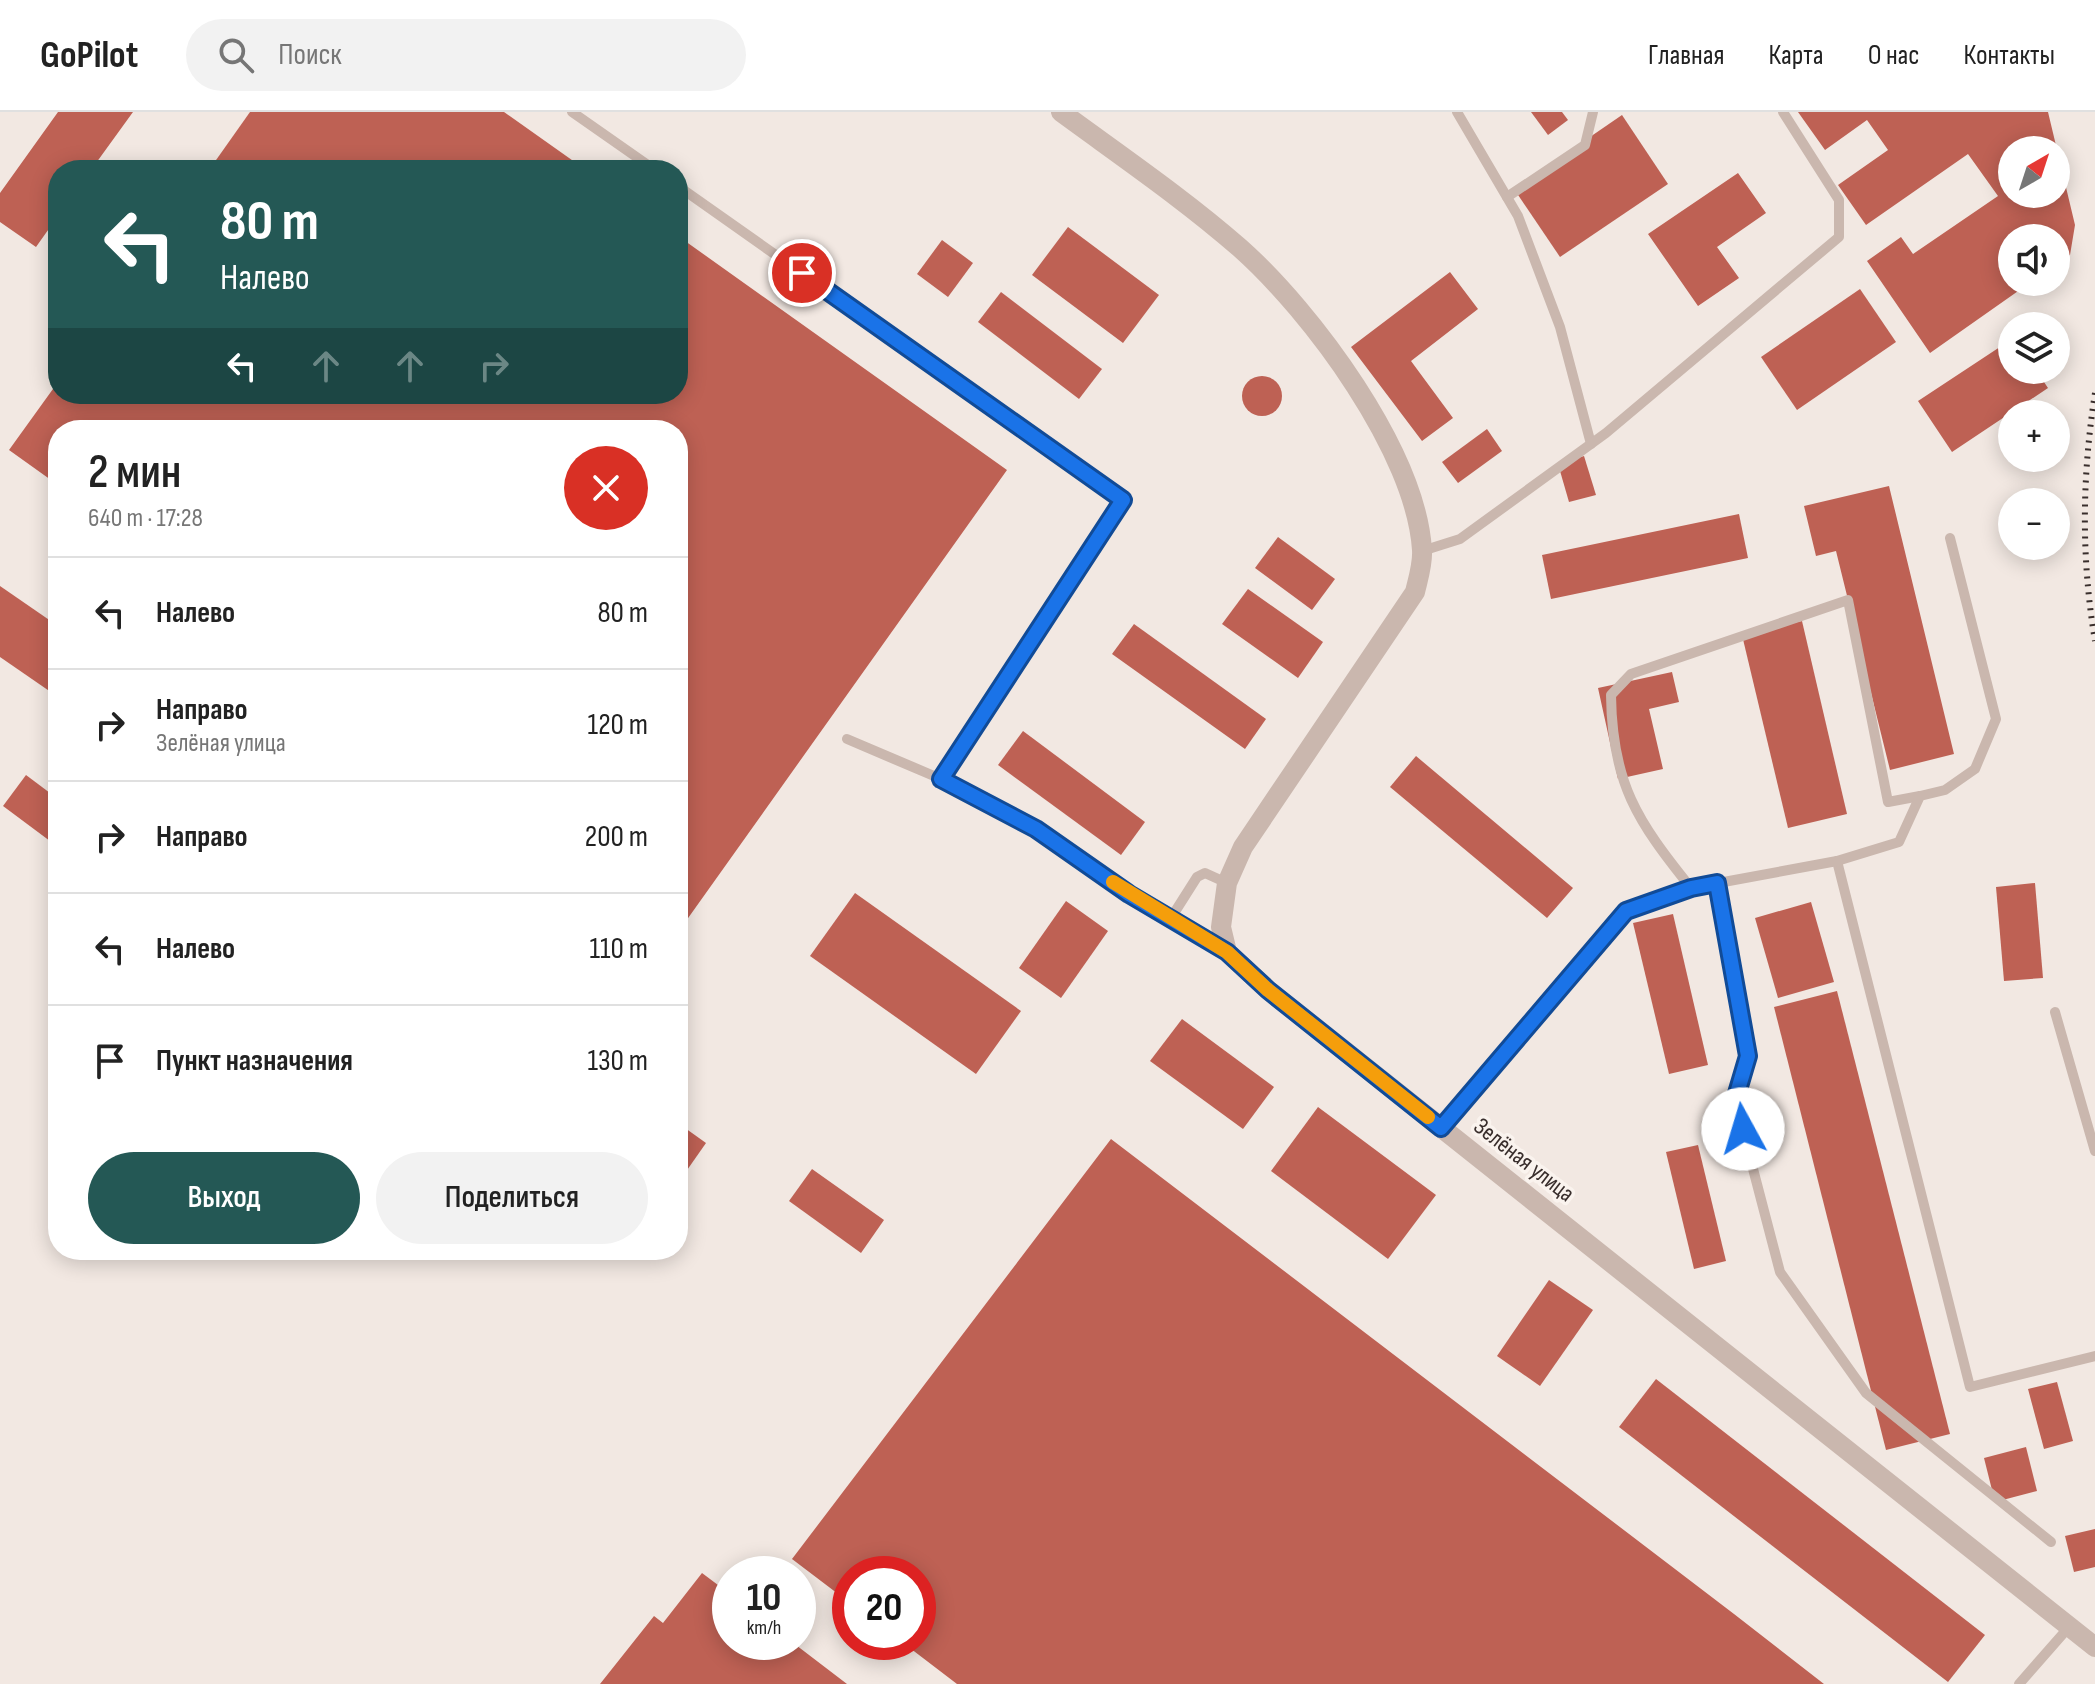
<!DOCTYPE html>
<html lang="ru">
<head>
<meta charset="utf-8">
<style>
  body { margin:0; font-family:"Sofia Sans Condensed",sans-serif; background:#f2f2f2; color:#222; height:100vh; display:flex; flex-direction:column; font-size:30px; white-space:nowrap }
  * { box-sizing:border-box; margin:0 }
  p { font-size:26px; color:#767676 }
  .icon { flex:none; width:44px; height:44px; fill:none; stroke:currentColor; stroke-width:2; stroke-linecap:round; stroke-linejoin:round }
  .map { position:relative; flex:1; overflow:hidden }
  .drawer { position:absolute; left:48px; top:308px; width:640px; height:840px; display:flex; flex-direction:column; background:#fff; border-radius:32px; box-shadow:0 4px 20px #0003 }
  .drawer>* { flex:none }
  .top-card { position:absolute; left:48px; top:48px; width:640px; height:244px; border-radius:32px; box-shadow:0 4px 20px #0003; background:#245855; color:#fff; overflow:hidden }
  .needle { width:52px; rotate:39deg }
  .tools { position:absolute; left:1998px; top:24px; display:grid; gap:16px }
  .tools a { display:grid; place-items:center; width:72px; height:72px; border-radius:50%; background:#fff; box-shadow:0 4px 20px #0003; font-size:40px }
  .speed { position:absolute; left:712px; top:1444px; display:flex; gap:16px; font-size:40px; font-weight:700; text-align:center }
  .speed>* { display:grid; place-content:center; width:104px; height:104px; border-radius:50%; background:#fff; box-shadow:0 4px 20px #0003; line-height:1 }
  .speed small { font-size:20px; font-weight:400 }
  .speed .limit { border:12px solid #d22; background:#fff; color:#111 }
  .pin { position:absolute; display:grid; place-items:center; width:68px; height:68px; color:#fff; margin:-34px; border:4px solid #fff; border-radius:50%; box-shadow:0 2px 8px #0007 }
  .me { position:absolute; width:88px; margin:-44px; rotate:354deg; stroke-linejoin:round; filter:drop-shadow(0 0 6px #0008) }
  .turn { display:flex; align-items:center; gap:28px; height:168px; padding:0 40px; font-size:36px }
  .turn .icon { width:104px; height:104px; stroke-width:2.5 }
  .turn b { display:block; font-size:56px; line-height:68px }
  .lanes { display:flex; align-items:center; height:76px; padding:0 40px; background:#0003; justify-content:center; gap:40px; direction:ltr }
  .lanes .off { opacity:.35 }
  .round { display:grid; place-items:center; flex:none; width:84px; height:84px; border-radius:42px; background:#f2f2f2 }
  .summary { display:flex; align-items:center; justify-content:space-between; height:136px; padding:0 40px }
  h1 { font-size:48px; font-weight:600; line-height:60px }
  .cta { display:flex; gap:16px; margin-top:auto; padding:16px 40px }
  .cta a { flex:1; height:92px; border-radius:48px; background:#245855; color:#fff; font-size:32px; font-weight:600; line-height:92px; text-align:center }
  .cta a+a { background:#f2f2f2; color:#222 }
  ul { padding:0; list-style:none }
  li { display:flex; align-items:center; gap:24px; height:112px; padding:0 40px; border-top:2px solid #e0e0e0 }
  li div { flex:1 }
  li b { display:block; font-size:30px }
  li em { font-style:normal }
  header { display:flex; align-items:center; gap:48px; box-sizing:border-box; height:112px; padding:0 40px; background:#fff; border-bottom:2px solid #e0e0e0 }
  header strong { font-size:38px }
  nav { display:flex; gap:44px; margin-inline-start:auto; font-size:28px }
  .search { width:560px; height:72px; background:#f2f2f2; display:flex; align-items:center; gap:20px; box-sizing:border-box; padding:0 28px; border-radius:44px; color:#767676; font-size:30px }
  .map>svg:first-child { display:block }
  .building { fill:#be6154; fill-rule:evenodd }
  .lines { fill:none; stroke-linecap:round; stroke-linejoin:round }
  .lane { stroke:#cab7ae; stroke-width:10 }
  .street { stroke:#cab7ae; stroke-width:20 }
  .rail { stroke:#392e2c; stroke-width:6; stroke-dasharray:2 6; stroke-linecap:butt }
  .route-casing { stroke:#114b97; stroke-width:20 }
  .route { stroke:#1a73e8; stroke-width:14 }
  .slow { stroke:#f59e0b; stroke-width:14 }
  .labels { text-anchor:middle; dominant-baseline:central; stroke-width:7; stroke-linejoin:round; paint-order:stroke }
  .street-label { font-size:24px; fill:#392e2c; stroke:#faf3ee }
</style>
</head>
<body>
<header>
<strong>GoPilot</strong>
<div class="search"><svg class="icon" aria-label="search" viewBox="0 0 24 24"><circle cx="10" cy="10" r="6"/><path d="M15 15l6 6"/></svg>Поиск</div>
<nav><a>Главная</a><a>Карта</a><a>О нас</a><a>Контакты</a></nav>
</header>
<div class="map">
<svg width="2095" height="1572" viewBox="0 0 2095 1572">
  <rect width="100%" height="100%" fill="#f2e8e2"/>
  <g class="building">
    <polygon points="58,0 133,0 91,58 58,58 58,104 36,135 0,110 0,81"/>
    <polygon points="250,0 504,0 586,58 209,58"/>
    <polygon points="1531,0 1562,0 1568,8 1548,23"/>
    <path d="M1798,0H2048L2075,113L2070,143L2056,153V126H2012V170H2031L1930,241L1867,149L1901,125L1913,142L1998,84L1968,42L1866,113L1838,73L1888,38L1867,8L1825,38ZM2012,38H2056V82H2012Z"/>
    <polygon points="1622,3 1668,72 1560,145 1514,77"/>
    <polygon points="1738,61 1766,101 1717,135 1739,166 1698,194 1648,122"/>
    <polygon points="1068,115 1159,183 1123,231 1032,163"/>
    <polygon points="678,124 1007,358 681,816 678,318 58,318 58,373 9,338 58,270 58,282 678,282"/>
    <polygon points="942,128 973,151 948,185 917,162"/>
    <polygon points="1450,160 1478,197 1411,249 1453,306 1422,329 1351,235"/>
    <polygon points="1860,177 1896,230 1797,298 1761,245"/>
    <polygon points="1001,180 1102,257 1079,287 978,210"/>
    <polygon points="2012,227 2012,258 2036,258 2048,276 1952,340 1918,289"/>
    <circle cx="1262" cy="284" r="20"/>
    <polygon points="1487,317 1502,339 1458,371 1442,350"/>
    <polygon points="1584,344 1596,383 1569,390 1558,352"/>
    <polygon points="1889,374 1954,642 1890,658 1836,439 1816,444 1804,394"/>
    <polygon points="1739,402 1748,446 1551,487 1542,443"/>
    <polygon points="1278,425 1335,467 1312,498 1255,456"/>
    <polygon points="0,474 58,514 58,585 0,545"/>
    <polygon points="1248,477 1323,530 1298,566 1222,512"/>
    <polygon points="1802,509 1847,702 1788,716 1742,523"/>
    <polygon points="1134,512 1266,607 1245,637 1112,542"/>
    <polygon points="1672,560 1679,590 1649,597 1663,657 1618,667 1598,576"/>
    <polygon points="1023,619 1145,710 1121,743 998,653"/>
    <polygon points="1416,644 1573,776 1547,806 1390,675"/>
    <polygon points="26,663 58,687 58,735 3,694"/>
    <polygon points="2035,771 2043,866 2004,869 1996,775"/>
    <polygon points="855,781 1021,899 976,962 810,844"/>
    <polygon points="1066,789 1108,819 1061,886 1019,856"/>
    <polygon points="1811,790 1834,870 1778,886 1755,806"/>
    <polygon points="1673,802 1708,953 1669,962 1633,811"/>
    <polygon points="1837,879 1950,1322 1886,1338 1774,895"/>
    <polygon points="1182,907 1274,975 1243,1017 1150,949"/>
    <polygon points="1318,995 1436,1083 1388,1147 1271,1059"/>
    <polygon points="678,1011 706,1031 678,1071"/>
    <polygon points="1111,1027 1734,1502 1824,1572 957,1572 902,1530 918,1530 918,1462 850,1462 850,1491 792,1447"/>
    <polygon points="1698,1033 1726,1149 1694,1157 1666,1040"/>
    <polygon points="812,1057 884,1108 861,1141 789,1089"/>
    <polygon points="1549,1168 1593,1198 1540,1274 1497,1244"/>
    <polygon points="1656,1267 1985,1523 1948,1570 1619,1315"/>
    <polygon points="2057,1270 2073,1329 2044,1337 2028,1277"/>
    <polygon points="2026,1335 2037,1379 1995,1390 1984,1346"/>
    <polygon points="2095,1417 2095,1455 2074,1460 2065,1424"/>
    <polygon points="702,1461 730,1482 730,1530 792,1530 847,1572 600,1572 654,1504 663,1511"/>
  </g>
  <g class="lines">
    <g class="lane">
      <polyline points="572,0 655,58"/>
      <polyline points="1457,0 1518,104 1560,215 1591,332"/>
      <polyline points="678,74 1123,388 941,667"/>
      <polyline points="1507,85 1585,33 1593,0"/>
      <polyline points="1422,439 1460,427 1606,321 1839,125 1839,88 1783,0"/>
      <polyline points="847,627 941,667 1036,717 1129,782 1225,838"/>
      <polyline points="1837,749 1970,1275 2095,1244"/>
      <polyline points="1717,771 1748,944 1735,988 1780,1160 1866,1281 2051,1430"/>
      <path d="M1691,776C1637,709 1612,671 1611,583L1631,562L1848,488L1888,690L1920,684"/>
      <polyline points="1171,806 1197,765 1205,761 1227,771"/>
      <polyline points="2055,900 2095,1039"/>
      <polyline points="1441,1016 1626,799 1691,776 1837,749 1899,730 1920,684 1945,678 1975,657 1996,607 1950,426"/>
      <polyline points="2019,1572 2069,1515"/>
    </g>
    <path class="street" d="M1061,0C1121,44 1184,87 1240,136C1312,200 1416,340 1422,438C1423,452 1418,467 1415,480L1243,735L1227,771L1221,815L1227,840L1268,878L2095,1535"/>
    <path class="rail" d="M2095,281C2082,365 2081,445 2095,529"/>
  </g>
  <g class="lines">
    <g class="route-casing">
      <polyline id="route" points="802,161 1123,388 941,667 1036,717 1129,782 1227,840 1268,878 1441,1016 1626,799 1691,776 1717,771 1748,944 1735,988 1743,1017"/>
    </g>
    <use href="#route" class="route"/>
    <polyline class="slow" points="1113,770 1227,840 1268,878 1428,1005"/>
  </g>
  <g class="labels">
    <g class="street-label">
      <text transform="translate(1524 1048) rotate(38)">Зелёная улица</text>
    </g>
  </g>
</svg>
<div class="tools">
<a><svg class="needle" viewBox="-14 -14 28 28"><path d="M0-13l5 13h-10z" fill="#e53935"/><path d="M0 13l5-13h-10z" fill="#767676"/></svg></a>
<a><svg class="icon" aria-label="sound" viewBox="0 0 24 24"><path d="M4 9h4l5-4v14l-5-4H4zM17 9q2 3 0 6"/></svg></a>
<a><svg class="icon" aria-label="layers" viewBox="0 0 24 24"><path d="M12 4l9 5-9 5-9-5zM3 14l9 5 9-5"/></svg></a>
<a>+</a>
<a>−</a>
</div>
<div class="speed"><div>10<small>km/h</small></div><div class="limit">20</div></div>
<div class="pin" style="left:802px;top:161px;background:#d93025"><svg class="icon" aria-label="arrive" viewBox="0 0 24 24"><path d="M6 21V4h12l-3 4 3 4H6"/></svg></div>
<svg class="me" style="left:1743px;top:1017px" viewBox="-20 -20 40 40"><circle r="19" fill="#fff"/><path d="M0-13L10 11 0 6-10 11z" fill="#1a73e8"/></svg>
<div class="top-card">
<div class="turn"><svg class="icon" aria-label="left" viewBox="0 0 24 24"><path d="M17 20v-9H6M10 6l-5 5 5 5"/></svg><div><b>80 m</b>Налево</div></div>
<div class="lanes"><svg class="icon" aria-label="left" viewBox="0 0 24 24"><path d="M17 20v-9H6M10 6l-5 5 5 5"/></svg><svg class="icon off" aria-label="ahead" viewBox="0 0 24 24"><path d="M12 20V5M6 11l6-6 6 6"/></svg><svg class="icon off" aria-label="ahead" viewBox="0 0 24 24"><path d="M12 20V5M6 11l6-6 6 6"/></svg><svg class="icon off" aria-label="right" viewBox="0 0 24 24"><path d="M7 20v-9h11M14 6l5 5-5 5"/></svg></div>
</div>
<section class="drawer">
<div class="summary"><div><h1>2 мин</h1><p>640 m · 17:28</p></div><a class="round" style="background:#d93025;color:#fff"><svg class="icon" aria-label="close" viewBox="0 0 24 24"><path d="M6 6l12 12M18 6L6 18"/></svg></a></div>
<ul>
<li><svg class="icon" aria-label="left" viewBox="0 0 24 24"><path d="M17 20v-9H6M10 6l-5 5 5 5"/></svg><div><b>Налево</b></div><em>80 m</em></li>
<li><svg class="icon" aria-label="right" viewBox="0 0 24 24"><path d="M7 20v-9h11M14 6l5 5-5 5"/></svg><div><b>Направо</b><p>Зелёная улица</p></div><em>120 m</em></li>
<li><svg class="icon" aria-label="right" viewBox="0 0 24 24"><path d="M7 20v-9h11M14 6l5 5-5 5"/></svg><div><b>Направо</b></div><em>200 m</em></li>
<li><svg class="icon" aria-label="left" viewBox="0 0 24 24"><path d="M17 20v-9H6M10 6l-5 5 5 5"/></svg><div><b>Налево</b></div><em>110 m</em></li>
<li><svg class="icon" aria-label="arrive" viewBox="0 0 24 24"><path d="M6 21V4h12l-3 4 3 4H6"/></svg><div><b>Пункт назначения</b></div><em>130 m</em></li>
</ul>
<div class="cta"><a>Выход</a><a>Поделиться</a></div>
</section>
</div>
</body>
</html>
